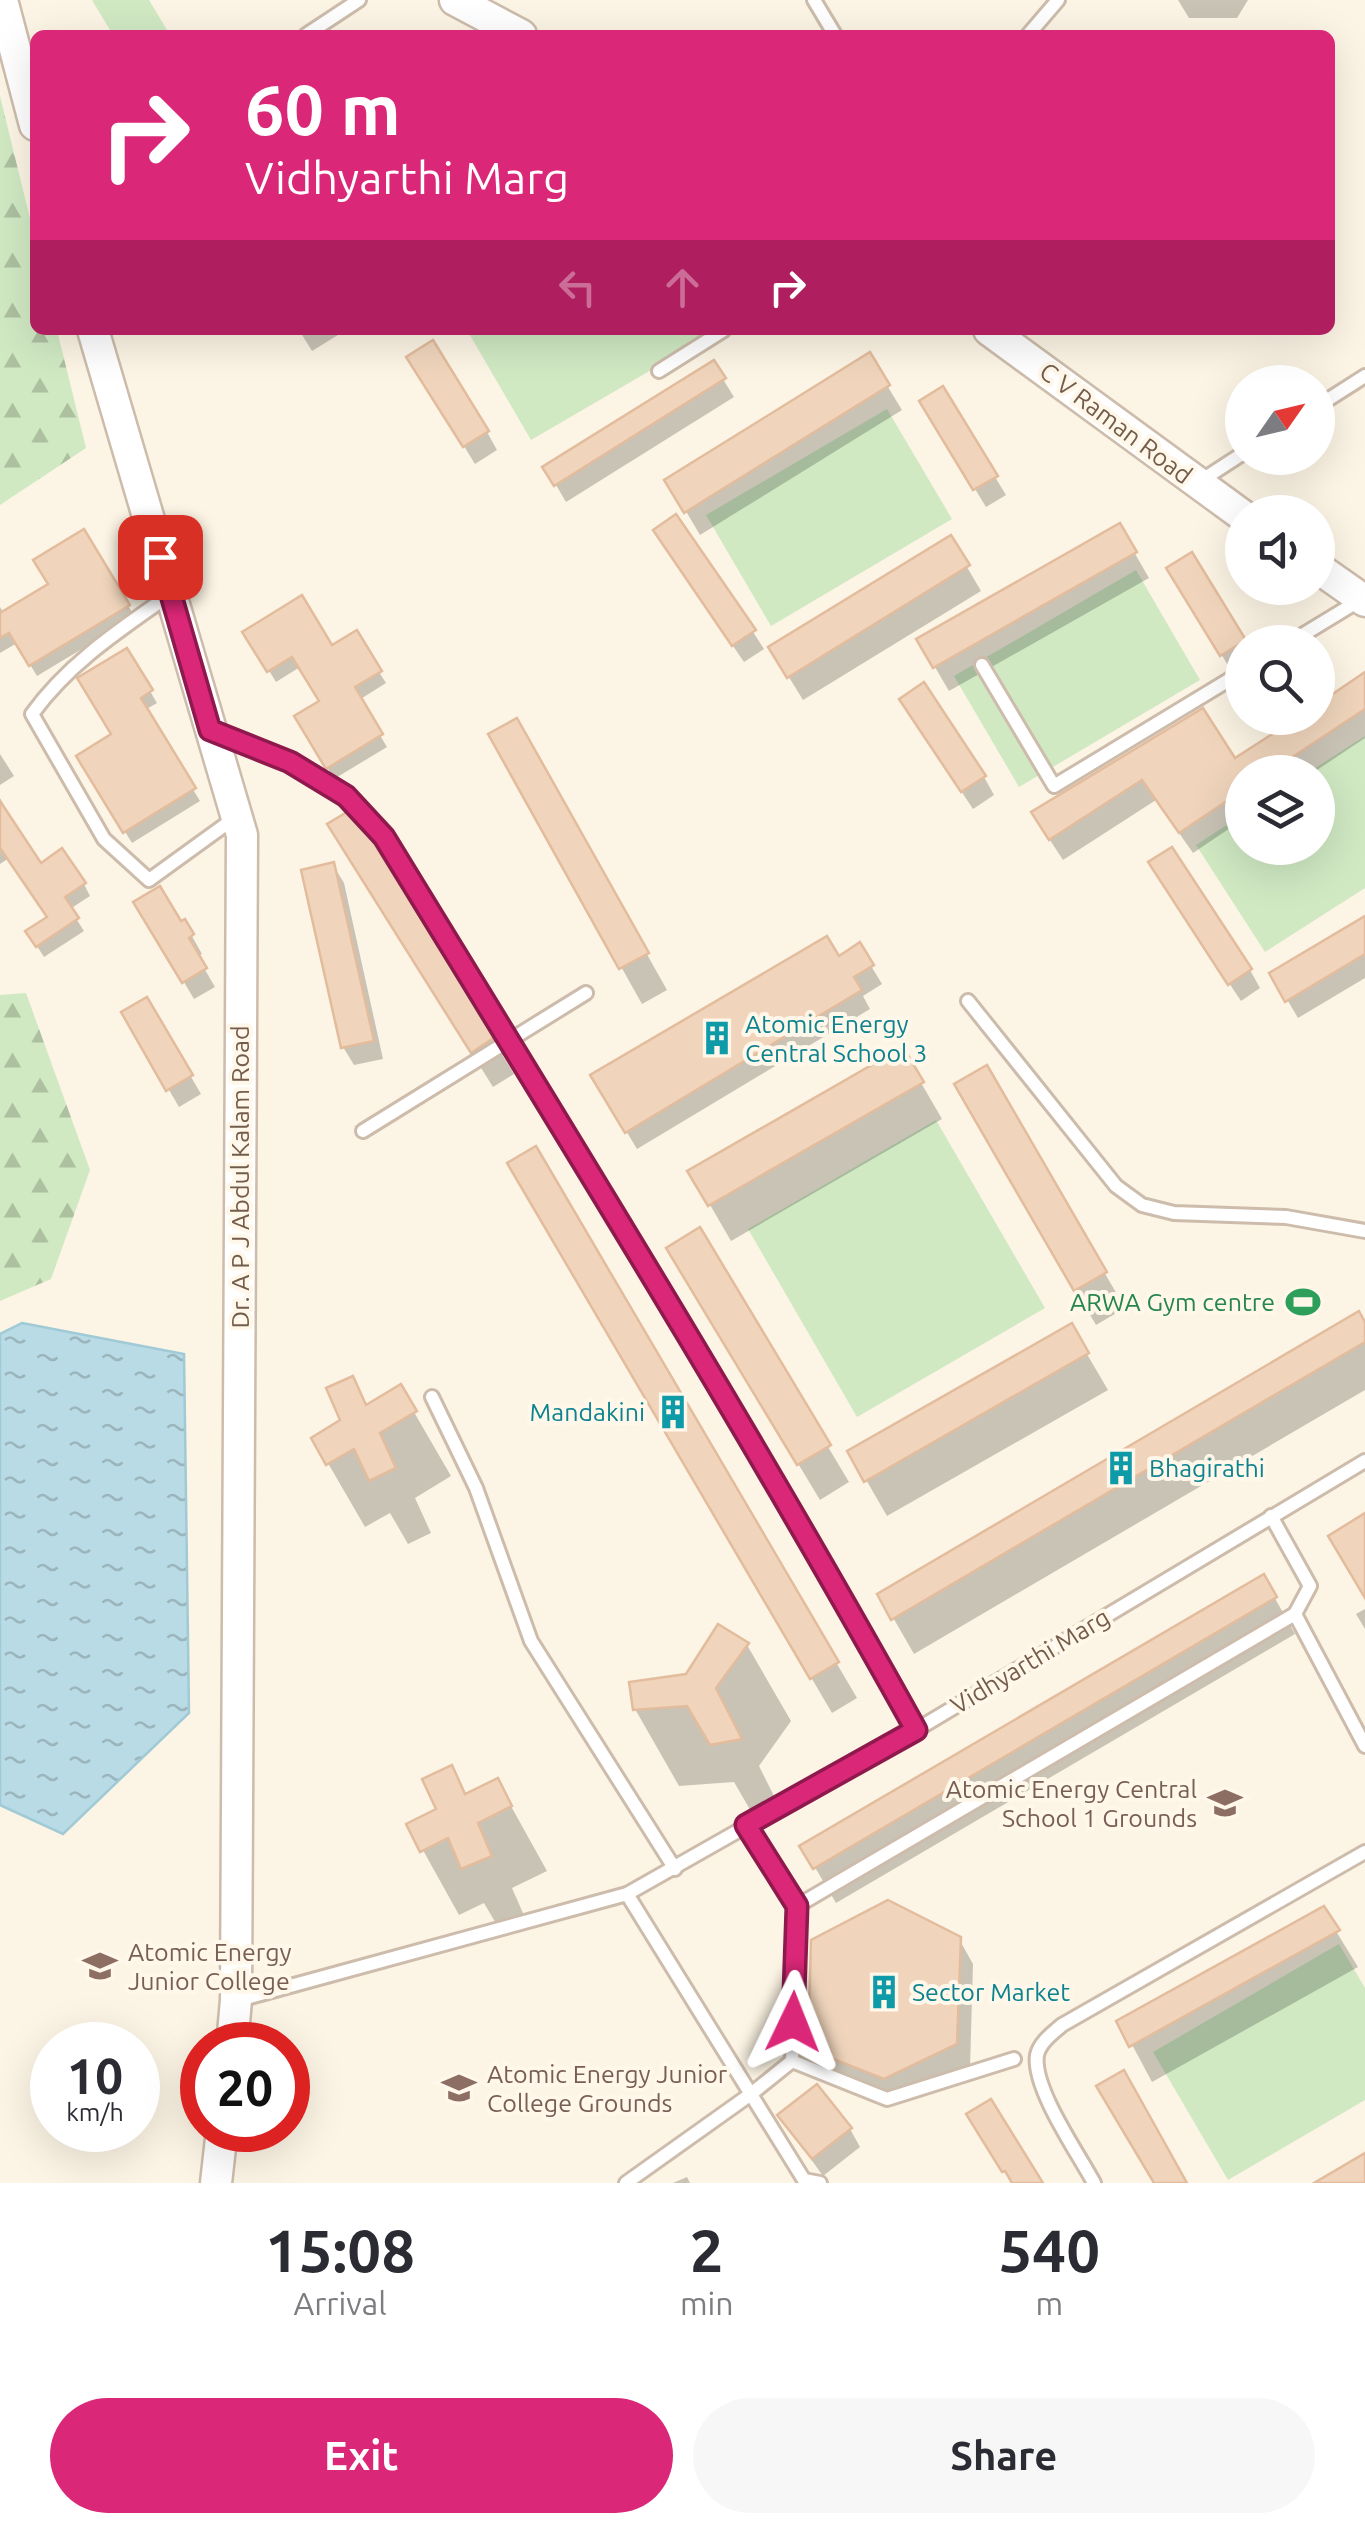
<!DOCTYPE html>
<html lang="en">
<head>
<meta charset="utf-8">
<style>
  body { margin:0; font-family:Ubuntu,sans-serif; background:#f7f7f7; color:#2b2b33; height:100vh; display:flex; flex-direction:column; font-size:38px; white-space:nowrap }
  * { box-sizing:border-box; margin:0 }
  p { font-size:32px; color:#7c7c81 }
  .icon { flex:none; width:55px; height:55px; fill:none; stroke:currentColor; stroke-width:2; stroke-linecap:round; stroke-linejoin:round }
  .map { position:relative; height:2183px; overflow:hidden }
  .sheet { display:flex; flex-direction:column; background:#fff; flex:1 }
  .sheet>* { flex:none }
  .banner { position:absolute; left:30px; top:30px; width:1305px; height:305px; border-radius:15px; box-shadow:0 10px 40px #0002; background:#db2777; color:#fff; overflow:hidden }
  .needle { width:65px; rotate:56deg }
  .controls { position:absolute; left:1225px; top:365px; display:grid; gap:20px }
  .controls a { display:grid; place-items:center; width:110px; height:110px; border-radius:50%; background:#fff; box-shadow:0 10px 40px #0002; font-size:50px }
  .speed { position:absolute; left:30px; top:2022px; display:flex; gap:20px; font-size:50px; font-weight:700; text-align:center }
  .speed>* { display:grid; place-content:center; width:130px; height:130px; border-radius:50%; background:#fff; box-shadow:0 10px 40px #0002; line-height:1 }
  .speed small { font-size:25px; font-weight:400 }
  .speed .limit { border:15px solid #d22; background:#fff; color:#111 }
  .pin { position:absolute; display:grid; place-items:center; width:85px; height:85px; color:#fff; margin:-42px; border-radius:20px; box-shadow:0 5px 15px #0006 }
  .me { position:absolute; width:110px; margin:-55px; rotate:2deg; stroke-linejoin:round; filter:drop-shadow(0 0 8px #0008) }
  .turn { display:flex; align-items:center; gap:35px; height:210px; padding:0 50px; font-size:45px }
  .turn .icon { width:130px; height:130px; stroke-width:2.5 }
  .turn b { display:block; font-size:70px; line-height:85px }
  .lanes { display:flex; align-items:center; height:95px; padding:0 50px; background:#0003; justify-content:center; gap:50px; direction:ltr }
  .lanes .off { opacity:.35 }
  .eta { display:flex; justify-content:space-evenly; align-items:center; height:170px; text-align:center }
  .eta b { font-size:60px; font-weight:600; line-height:70px }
  .button { display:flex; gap:20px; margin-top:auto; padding:20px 50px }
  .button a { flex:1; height:115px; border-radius:60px; background:#db2777; color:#fff; font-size:40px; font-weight:600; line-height:115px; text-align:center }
  .button a+a { background:#f7f7f7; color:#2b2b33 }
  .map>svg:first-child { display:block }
  .green { fill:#d0e9c3 }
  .forest { fill:url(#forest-firs) }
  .water { fill:url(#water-ripples); stroke:#9fcad6; stroke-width:2.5 }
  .shadow { fill:#0003 }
  .building { fill:#f0d5bc; stroke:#e3bc9d; stroke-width:2.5 }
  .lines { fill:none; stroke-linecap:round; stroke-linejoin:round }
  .service-casing { stroke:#cdbcab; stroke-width:18 }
  .tertiary-casing { stroke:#cdbcab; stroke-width:35 }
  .service { stroke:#fff; stroke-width:12 }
  .tertiary { stroke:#fff; stroke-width:30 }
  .route-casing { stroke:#8e194d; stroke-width:25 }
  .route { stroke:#db2777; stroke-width:18 }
  .labels { text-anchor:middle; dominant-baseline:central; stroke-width:8; stroke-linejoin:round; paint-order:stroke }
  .street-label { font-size:25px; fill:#745c4a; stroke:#fff8ea }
  .culture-label { font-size:25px; fill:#0d838f; stroke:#fff8ea; text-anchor:start }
  .leisure-label { font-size:25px; fill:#27864d; stroke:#fff8ea; text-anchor:end }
  .education-label { font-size:25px; fill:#785e54; stroke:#fff8ea; text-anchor:start }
</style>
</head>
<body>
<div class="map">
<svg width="1365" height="2183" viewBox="0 0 1365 2183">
  <defs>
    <pattern id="forest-firs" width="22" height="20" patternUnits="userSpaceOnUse" patternTransform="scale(2.5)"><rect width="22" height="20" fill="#d0e9c3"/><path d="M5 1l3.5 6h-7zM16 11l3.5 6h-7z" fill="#adc0a0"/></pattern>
    <pattern id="water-ripples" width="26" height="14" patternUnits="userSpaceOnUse" patternTransform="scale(2.5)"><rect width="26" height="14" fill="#b9dbe5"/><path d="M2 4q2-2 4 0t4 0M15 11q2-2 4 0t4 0" fill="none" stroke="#9bb5bc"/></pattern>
  </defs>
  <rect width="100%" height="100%" fill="#fcf4e4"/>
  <g class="green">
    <polygon points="92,0 149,0 170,35 113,35"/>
    <polygon points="467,330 711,330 713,334 531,440"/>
    <polygon points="887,409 952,519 771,626 706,515"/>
    <polygon points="1136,570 1200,680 1019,787 954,676"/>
    <polygon points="1365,736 1365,888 1265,952 1196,845 1242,815 1242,848 1318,848 1318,772 1309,772"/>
    <polygon points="936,1120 1045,1308 857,1417 748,1229"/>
    <polygon points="1339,1944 1365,1988 1365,2100 1228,2180 1153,2052"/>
  </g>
  <g class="forest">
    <polygon points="0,96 35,239 35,330 57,330 86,448 0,505"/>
    <polygon points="26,993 90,1170 51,1279 0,1301 0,995"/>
  </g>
  <polygon class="water" points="22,1323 184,1354 189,1713 63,1834 0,1805 0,1334"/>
  <g class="shadow">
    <polygon points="1178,0 1248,0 1237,18 1189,18"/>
    <polygon points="299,330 346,330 312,351"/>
    <polygon points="869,356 902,410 700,535 668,481"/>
    <polygon points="713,363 734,397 566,502 546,468"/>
    <polygon points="420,375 487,432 497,450 475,464"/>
    <polygon points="942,390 1006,495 986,507 922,402"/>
    <polygon points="1119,526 1149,578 949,691 919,640"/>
    <polygon points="83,532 135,617 37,676 17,643 0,653 0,607 4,614 51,585"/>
    <polygon points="950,538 981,591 803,700 771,648"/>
    <polygon points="666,548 753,632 764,649 744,662"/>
    <polygon points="1191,556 1244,642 1242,666 1232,672 1170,569"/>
    <polygon points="246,633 331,648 379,672 386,683 359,700 387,747 334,779 297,717 322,702 300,667 276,682"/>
    <polygon points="126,651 157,703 145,710 200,801 132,843 79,757 115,735"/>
    <polygon points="1359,679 1365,688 1365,738 1314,772 1242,772 1242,820 1193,853 1156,800 1063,860 1046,834 1202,711 1235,762 1301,718 1318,718 1318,707"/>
    <polygon points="913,718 984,777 994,795 973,809"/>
    <polygon points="516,721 667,990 642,1004 491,735"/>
    <polygon points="0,754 14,776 0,785"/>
    <polygon points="0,798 7,811 5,812 41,866 84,884 90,896 70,909 84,931 44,957 35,943 49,919 9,858 0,864"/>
    <polygon points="368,838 514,1074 493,1087 351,860"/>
    <polygon points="333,865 344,883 383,1059 354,1065 343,1047"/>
    <polygon points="1161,881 1250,970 1260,988 1241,1001"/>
    <polygon points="137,903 180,925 184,922 202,954 197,956 215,987 194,999"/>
    <polygon points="1365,919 1365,978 1298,1018 1272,974"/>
    <polygon points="859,946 882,984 863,996 870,1009 637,1149 593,1076"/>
    <polygon points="146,1000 201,1094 179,1107 124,1013"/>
    <polygon points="902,1050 942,1119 731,1241 691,1172"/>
    <polygon points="986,1069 1125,1308 1096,1325 957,1085"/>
    <polygon points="535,1150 857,1698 832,1713 510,1164"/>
    <polygon points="699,1231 849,1482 820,1500 690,1284"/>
    <polygon points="1071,1327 1108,1390 887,1516 850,1452"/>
    <polygon points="1365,1327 1365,1390 914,1654 880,1595"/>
    <polygon points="352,1379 368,1407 400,1388 451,1476 415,1498 431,1533 408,1544 390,1513 365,1527 314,1439 344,1421"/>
    <polygon points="1263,1577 1295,1634 836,1903 803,1847"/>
    <polygon points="1365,1609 1365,1629 1356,1614"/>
    <polygon points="747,1645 791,1721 759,1766 784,1816 756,1820 734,1782 679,1786 635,1709"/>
    <polygon points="451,1769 467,1796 497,1781 547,1871 512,1888 526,1920 501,1932 484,1903 459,1915 409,1825 439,1810"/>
    <polygon points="1323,1910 1358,1967 1152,2082 1120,2022"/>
    <polygon points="959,1939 973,1964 970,2068 899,2102 825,2073 811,2048"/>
    <polygon points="780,2116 850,2129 860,2147 823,2176"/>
    <polygon points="687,2177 690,2183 673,2183"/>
  </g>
  <g class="building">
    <polygon points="433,340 489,431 463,447 406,357"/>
    <polygon points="870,352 890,385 684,513 664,480"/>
    <polygon points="714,360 726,378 554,486 542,467"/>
    <polygon points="943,386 998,476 973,490 919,401"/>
    <polygon points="676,514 756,630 732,646 653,530"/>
    <polygon points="1120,523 1137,552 933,668 916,639"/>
    <polygon points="84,529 130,605 29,666 9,633 0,638 0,613 48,584 33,560"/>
    <polygon points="951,535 970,565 787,678 768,647"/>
    <polygon points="1192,552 1246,640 1220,656 1166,568"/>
    <polygon points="302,595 332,645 357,630 382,671 355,687 383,734 326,769 294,716 319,701 292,657 267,672 242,632"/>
    <polygon points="127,648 153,690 141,698 196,788 123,833 76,756 111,734 77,678"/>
    <polygon points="1365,672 1365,709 1270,772 1242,772 1242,791 1179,833 1142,780 1049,840 1031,812 1203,708 1235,758 1297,718 1318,718 1318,704"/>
    <polygon points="924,682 986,776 961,792 899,699"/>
    <polygon points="517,718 649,953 619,969 488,734"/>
    <polygon points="0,801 41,863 62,848 86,883 65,897 79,918 36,947 25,931 47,917 0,848"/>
    <polygon points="347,812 370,837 495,1037 471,1053 327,824"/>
    <polygon points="1172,847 1252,969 1228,985 1148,862"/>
    <polygon points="334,862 374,1041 341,1048 301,870"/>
    <polygon points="160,886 181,921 185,919 194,934 189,938 207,968 182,983 133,902"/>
    <polygon points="1365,916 1365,954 1285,1002 1269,973"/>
    <polygon points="827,936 839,956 860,942 874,965 854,977 862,990 625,1133 590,1075"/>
    <polygon points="147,997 193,1075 166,1091 121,1012"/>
    <polygon points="903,1047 924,1082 708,1206 687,1171"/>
    <polygon points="987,1065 1107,1272 1074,1291 954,1084"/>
    <polygon points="536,1146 839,1662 810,1679 507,1163"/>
    <polygon points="700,1227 831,1445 797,1465 666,1248"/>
    <polygon points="1359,1311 1365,1322 1365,1342 891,1620 877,1594"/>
    <polygon points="1072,1323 1089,1353 864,1482 847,1451"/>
    <polygon points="353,1376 366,1405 401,1384 417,1411 380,1433 396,1468 369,1481 354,1449 326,1465 311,1438 340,1420 326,1388"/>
    <polygon points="1365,1513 1365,1598 1328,1536"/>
    <polygon points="1264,1574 1277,1597 813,1869 799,1846"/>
    <polygon points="718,1624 749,1643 716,1688 742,1739 710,1745 687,1706 633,1710 629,1682 686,1674"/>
    <polygon points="452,1765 465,1794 498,1778 512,1806 478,1823 492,1856 461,1869 448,1838 420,1852 406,1824 436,1809 422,1779"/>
    <polygon points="888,1900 961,1937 957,2044 884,2079 808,2049 811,1940"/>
    <polygon points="1324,1906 1340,1930 1129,2047 1116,2021"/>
    <polygon points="1124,2070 1187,2183 1154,2183 1096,2086"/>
    <polygon points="817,2084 852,2128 812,2159 777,2115"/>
    <polygon points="991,2099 1043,2183 1012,2183 1005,2171 1002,2172 966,2114"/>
    <polygon points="1365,2153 1365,2183 1314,2183"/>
  </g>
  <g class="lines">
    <g class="service-casing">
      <g id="service">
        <polyline points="814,0 835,35"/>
        <polyline points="306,35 359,0"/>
        <polyline points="1028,35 1058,0"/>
        <polyline points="659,371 724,330"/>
        <polyline points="1318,406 1365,376"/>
        <polyline points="1199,482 1242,454"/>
        <path d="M168,596C118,631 68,664 32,714L104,839L149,880L236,817"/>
        <polyline points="1291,642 1360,600"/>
        <polyline points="982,665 1054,786 1242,672"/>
        <path d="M214,732L290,762L346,796L384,837C565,1132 747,1427 916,1730"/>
        <polyline points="968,1001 1116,1186 1142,1205 1174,1213 1286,1217 1365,1231"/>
        <polyline points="363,1131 586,993"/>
        <polyline points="432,1397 476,1488 531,1641 675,1869"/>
        <polyline points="1271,1516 1310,1586 1295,1614 1365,1746"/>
        <polyline points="746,1825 797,1906 792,2061"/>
        <polyline points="627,1894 804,2180 820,2183"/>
        <polyline points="797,1906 1295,1614"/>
        <polyline points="239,2000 627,1894 916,1730 1365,1461"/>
        <polyline points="626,2183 751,2094 792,2061 887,2099 1014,2059"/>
        <path d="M1094,2183C1078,2153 1032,2088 1037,2055C1040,2042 1053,2033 1062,2025L1365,1852"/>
      </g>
    </g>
    <g class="tertiary-casing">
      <g id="tertiary">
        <polyline points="2,0 35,125"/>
        <polyline points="455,0 521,35"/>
        <polyline points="93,330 242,835 236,2000 232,2045"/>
        <polyline points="989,330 1242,515"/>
        <polyline points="1318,568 1365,601"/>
        <polyline points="216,2183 222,2130"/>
      </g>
    </g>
    <use href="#service" class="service"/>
    <use href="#tertiary" class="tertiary"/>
  </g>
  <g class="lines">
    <g class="route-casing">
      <path id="route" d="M160,557L210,730L290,762L346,796L384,837C565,1133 748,1427 916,1730L746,1825L797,1906L793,2022"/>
    </g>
    <use href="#route" class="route"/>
  </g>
  <defs>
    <g id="building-bare" transform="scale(2.7)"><path d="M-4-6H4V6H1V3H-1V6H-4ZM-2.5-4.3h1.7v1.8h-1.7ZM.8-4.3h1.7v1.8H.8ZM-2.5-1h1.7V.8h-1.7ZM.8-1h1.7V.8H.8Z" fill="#0f9aa8" stroke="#fff8ea" stroke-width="2.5" paint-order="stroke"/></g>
    <g id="stadium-bare" transform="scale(2.7)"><path d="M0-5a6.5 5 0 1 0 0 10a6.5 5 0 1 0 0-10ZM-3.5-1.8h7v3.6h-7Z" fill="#2e9e5b" stroke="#fff8ea" stroke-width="2.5" paint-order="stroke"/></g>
    <g id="school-bare" transform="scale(2.7)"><path d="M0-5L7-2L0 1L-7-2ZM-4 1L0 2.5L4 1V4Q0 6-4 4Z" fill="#8d6e63" stroke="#fff8ea" stroke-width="2.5" paint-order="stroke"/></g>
    <g id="university-bare" transform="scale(2.7)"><path d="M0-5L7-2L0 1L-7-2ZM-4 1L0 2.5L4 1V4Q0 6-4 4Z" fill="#8d6e63" stroke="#fff8ea" stroke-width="2.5" paint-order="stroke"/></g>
  </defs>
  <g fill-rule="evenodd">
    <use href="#building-bare" x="717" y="1038"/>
    <use href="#stadium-bare" x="1303" y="1302"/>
    <use href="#building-bare" x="673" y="1412"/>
    <use href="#building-bare" x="1121" y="1468"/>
    <use href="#school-bare" x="1225" y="1803"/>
    <use href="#university-bare" x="100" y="1966"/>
    <use href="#building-bare" x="884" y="1992"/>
    <use href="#university-bare" x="459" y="2088"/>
  </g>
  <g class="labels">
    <g class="street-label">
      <text transform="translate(1116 423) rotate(37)">C V Raman Road</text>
      <text transform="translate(240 1177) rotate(-90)">Dr. A P J Abdul Kalam Road</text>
      <text transform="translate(1030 1661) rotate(-31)">Vidhyarthi Marg</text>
    </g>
    <g class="culture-label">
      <text x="745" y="1024">Atomic Energy<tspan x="745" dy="29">Central School 3</tspan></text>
      <text x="645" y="1412" text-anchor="end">Mandakini</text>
      <text x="1149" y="1468">Bhagirathi</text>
      <text x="912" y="1992">Sector Market</text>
    </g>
    <g class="leisure-label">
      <text x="1275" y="1302">ARWA Gym centre</text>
    </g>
    <g class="education-label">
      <text x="1197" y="1789" text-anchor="end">Atomic Energy Central<tspan x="1197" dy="29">School 1 Grounds</tspan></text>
      <text x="128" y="1952">Atomic Energy<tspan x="128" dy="29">Junior College</tspan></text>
      <text x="487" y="2074">Atomic Energy Junior<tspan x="487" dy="29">College Grounds</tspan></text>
    </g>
  </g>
</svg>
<div class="controls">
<a><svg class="needle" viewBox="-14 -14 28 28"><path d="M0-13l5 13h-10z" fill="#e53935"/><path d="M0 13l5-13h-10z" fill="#7c7c81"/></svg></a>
<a><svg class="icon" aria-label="sound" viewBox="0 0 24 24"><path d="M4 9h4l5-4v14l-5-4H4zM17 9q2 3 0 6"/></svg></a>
<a><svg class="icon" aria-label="search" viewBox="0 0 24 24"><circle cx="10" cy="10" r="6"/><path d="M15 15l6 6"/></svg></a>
<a><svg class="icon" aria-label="layers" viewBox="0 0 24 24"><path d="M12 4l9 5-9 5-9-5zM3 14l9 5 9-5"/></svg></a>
</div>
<div class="speed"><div>10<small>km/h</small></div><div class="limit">20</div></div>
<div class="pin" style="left:160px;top:557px;background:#d93025"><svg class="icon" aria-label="arrive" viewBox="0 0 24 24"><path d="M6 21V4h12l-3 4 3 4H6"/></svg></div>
<svg class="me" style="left:793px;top:2022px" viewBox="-20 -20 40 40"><path d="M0-17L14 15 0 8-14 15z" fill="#db2777" stroke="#fff" stroke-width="4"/></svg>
<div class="banner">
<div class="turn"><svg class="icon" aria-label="right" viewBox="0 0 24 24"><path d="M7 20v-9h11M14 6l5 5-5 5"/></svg><div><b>60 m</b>Vidhyarthi Marg</div></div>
<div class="lanes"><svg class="icon off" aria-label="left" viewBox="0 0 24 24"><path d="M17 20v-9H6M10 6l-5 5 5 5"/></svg><svg class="icon off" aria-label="ahead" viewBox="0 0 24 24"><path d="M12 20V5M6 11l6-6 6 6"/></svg><svg class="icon" aria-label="right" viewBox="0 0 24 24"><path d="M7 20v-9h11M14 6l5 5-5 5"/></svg></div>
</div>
</div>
<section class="sheet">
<div class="eta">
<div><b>15:08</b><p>Arrival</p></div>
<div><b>2</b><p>min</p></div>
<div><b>540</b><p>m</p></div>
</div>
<div class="button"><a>Exit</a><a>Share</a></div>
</section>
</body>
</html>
